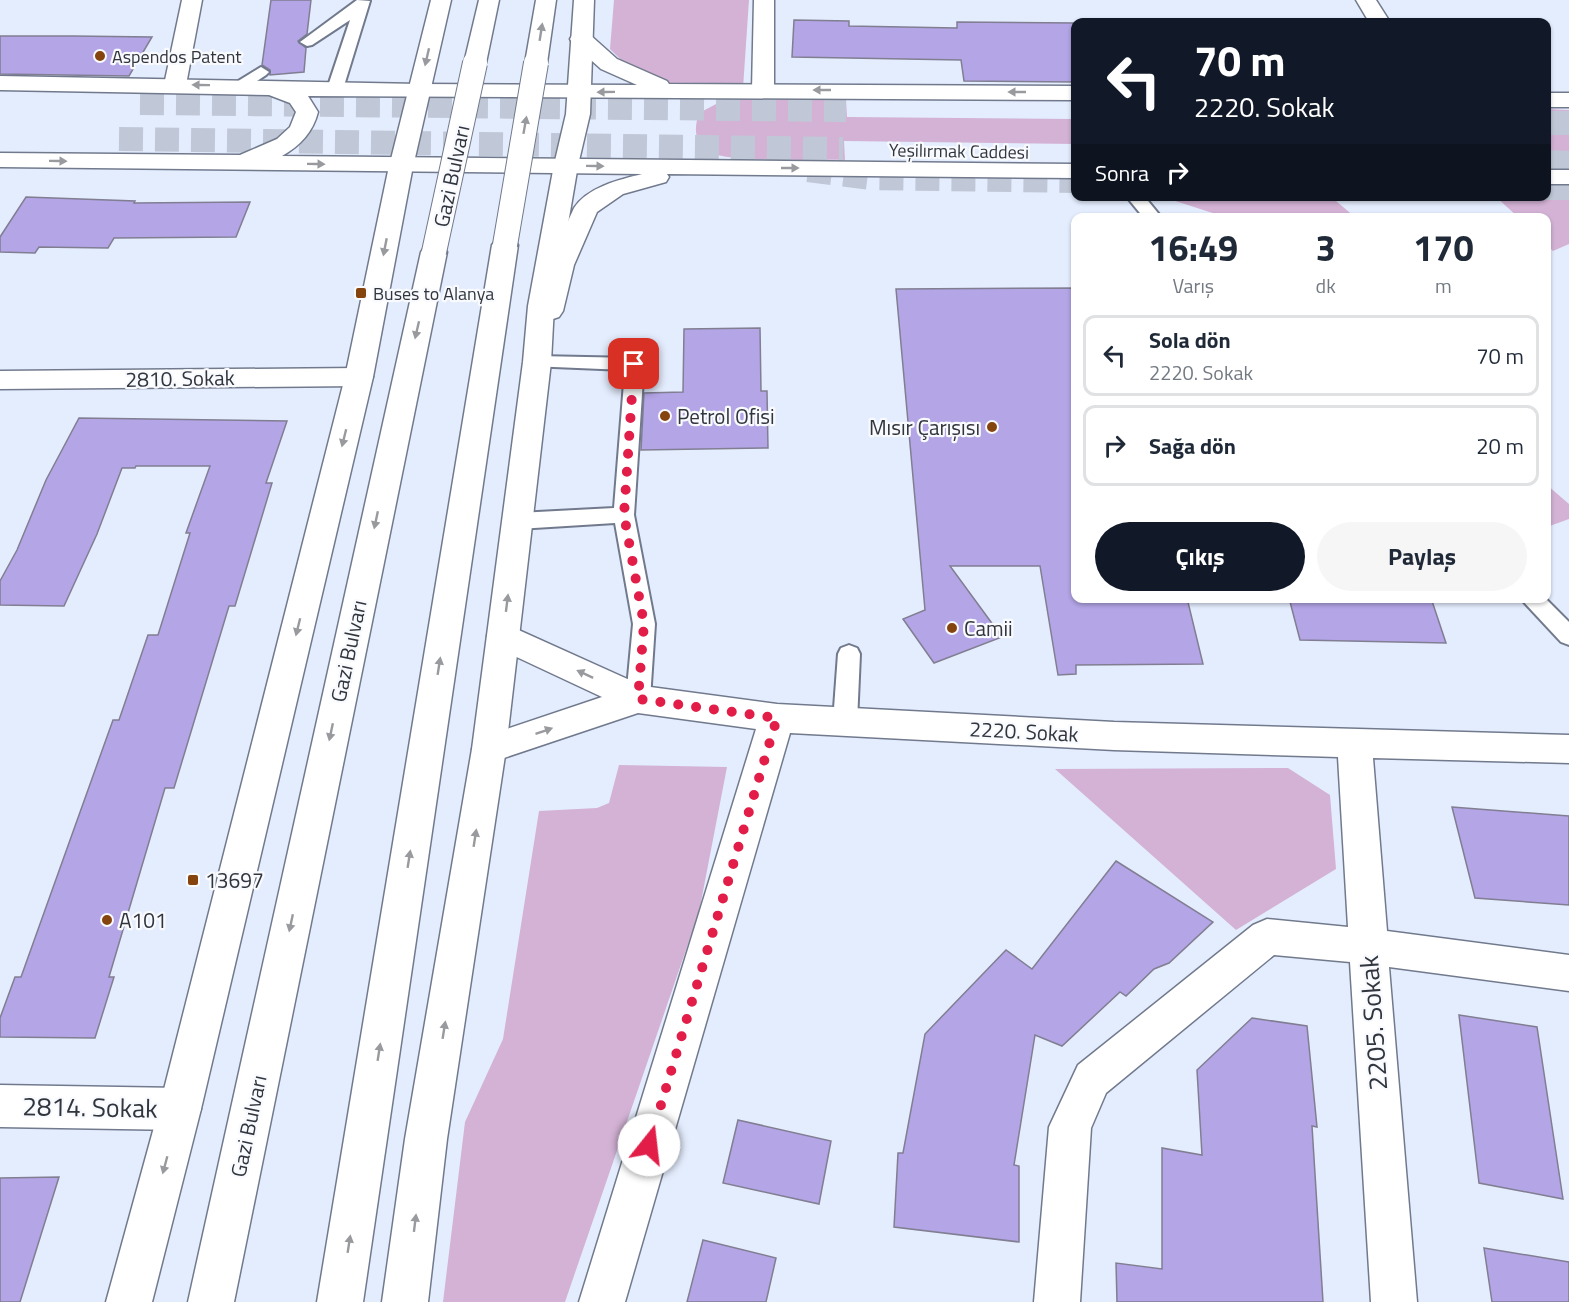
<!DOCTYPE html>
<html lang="tr">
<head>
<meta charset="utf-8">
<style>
  body { margin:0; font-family:"Titillium Web",sans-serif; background:#f6f6f7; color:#1f2937; height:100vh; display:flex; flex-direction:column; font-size:22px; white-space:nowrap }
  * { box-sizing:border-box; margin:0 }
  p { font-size:20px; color:#747a83 }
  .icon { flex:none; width:33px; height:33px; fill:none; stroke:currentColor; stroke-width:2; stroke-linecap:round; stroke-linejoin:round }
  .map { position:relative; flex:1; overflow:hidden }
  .details { position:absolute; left:1071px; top:213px; width:480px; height:390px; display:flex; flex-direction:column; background:#fff; border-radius:12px; box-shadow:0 2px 4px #0004 }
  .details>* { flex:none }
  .guide { position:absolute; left:1071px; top:18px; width:480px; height:183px; border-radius:12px; box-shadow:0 2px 4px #0004; background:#111827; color:#fff; overflow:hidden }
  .pin { position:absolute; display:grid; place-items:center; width:51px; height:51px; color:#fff; margin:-26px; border-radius:12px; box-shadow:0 3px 9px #0006 }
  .me { position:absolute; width:66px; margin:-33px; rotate:16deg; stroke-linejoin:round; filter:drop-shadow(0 0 4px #0008) }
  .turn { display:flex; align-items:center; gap:21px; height:126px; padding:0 24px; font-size:27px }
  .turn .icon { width:78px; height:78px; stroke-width:2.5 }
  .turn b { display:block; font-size:42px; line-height:51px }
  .then { display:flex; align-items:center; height:57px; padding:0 24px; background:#0003; gap:12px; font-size:22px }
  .eta { display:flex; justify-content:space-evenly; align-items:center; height:102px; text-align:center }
  .eta b { font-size:36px; font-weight:700; line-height:42px }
  .button { display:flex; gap:12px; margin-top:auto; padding:12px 24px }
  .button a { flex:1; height:69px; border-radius:36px; background:#111827; color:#fff; font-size:24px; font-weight:700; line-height:69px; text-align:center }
  .button a+a { background:#f6f6f7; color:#1f2937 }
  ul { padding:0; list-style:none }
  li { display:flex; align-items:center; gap:18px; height:81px; margin:0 12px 9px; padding:0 12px; border:3px solid #e0e1e3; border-radius:12px }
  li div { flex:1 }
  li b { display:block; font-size:22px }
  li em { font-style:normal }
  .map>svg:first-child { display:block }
  .green { fill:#d3b2d5 }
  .building { fill:#b3a5e6; stroke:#817e92; stroke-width:1.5 }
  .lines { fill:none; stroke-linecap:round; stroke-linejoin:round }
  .primary-tunnel { stroke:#c0c8d7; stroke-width:24; stroke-dasharray:24 12; stroke-linecap:butt }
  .lane-casing { stroke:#717a8d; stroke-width:4 }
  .street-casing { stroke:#717a8d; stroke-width:3 }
  .secondary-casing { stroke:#717a8d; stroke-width:3 }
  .primary-casing { stroke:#717a8d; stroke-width:3 }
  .highway-casing { stroke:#717a8d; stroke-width:3 }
  .lane { fill:#fff; fill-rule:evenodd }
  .street { fill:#fff; fill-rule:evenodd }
  .secondary { fill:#fff; fill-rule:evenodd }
  .primary { fill:#fff; fill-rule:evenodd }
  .highway { fill:#fff; fill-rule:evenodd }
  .highway-bridge-casing { stroke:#717a8d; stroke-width:26; stroke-linecap:butt }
  .highway-bridge { stroke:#fff; stroke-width:24 }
  .oneway { fill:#989a9e }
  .route { stroke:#e11d48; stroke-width:10; stroke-dasharray:0 18 }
  .poi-dot { fill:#85440e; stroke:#f8fafe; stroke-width:2 }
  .labels { text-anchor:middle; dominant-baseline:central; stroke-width:4.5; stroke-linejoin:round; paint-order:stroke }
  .far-poi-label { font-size:18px; fill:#31353d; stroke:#f8fafe; text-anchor:start }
  .far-street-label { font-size:18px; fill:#31353d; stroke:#f8fafe }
  .street-label { font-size:21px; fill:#31353d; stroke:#f8fafe }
  .poi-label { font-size:21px; fill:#31353d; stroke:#f8fafe; text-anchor:start }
  .near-street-label { font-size:26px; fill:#31353d; stroke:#f8fafe }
</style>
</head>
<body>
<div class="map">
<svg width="1569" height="1302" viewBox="0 0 1569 1302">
  <rect width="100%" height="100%" fill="#e4edfe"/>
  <g class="green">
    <polygon points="614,0 749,0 743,88 660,83 627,66 610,49"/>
    <path d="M742,98L846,100L847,117L1075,119L1076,144L844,141L845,160C821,159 722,163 707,151C694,141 694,128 699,113L720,102Z"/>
    <polygon points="1547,109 1569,110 1569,168 1547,167"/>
    <polygon points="1163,197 1336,201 1355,217 1225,217"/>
    <polygon points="1496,197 1569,199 1569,244 1553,251 1547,245 1546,218 1518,217"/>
    <polygon points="1547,485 1569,504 1569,519 1547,527"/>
    <polygon points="619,765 727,767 699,912 565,1302 443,1302 465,1122 503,1039 539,811 597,808 609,803"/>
    <polygon points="1288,768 1330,795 1336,869 1236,930 1055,769"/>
  </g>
  <g class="building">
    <polygon points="271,0 311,0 307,34 298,41 306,48 304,72 270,75 270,70 262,65"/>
    <polygon points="794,20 849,21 849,26 957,28 957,22 1076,23 1076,82 964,81 961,60 792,57"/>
    <polygon points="0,36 73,36 152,37 129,76 0,74"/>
    <polygon points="26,197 135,201 134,203 250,202 236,237 114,238 108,248 39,247 35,253 0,252 0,237"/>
    <polygon points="1076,288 1076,598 1187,598 1203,664 1076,665 1076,674 1058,675 1040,566 950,566 1002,637 934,663 903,619 925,610 896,289"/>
    <polygon points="760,328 761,391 767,391 768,448 641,450 644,393 683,392 684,329"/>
    <polygon points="79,418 287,421 266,483 272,483 235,606 229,606 174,788 165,788 109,977 114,977 95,1038 0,1037 0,1018 15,977 21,977 113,720 119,720 148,635 158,635 190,533 186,533 210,466 136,466 135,468 122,468 97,534 64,606 0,605 0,581 17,550 46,480"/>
    <polygon points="1289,598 1431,598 1446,643 1300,640"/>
    <polygon points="1452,807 1569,816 1569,905 1475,898"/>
    <polygon points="1116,861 1213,922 1169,963 1154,969 1126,996 1120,992 1062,1046 1035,1035 1014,1165 1019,1166 1019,1242 894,1227 898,1153 903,1153 925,1034 1006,950 1032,969"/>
    <polygon points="1459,1015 1537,1027 1563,1199 1479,1183"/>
    <polygon points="1252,1018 1307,1026 1317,1127 1312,1126 1323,1302 1117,1302 1116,1263 1162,1269 1162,1148 1202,1155 1197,1070"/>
    <polygon points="738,1120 831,1141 819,1204 723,1183"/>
    <polygon points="59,1177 20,1302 0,1302 0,1178"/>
    <polygon points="703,1240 776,1258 766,1302 687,1302"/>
    <polygon points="1484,1248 1569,1262 1569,1302 1492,1302"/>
  </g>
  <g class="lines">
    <g class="primary-tunnel">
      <polyline points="140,103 846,110"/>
      <polyline points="1546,123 1569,123"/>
      <polyline points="119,139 843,149"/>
      <polyline points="1546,162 1569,163"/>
      <polyline points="808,170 870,178 1076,181"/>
      <polyline points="1546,188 1569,188"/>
    </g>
    <g class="lane-casing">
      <g id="lane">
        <polygon points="357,0 370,1 343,89 340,92 330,92 327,89 350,20 312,45 307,46 300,42"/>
        <polygon points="261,67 269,72 266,75 245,89 235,89 232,86 235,83"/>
        <polygon points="1126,196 1144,196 1162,218 1144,218"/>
        <polygon points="537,356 635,358 642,360 644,364 634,515 655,624 650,699 646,706 638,708 630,706 626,699 633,624 615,523 518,529 511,526 508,521 511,516 518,513 614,508 625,370 530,366 528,362 530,358"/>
        <polygon points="1520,598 1545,598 1569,622 1569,645 1561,642"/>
        <polygon points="849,645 857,648 860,654 857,722 853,729 845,732 837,729 833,722 838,654 841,648"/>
      </g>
    </g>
    <g class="street-casing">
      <g id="street">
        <polygon points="754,0 774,0 774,90 771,95 763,97 755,95 752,90"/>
        <polygon points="1356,0 1376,0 1390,22 1369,22"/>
        <polygon points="359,368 369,370 373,377 369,384 359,386 0,389 0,371"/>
        <polygon points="503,623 643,686 777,704 1114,722 1569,735 1569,763 1373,758 1387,931 1569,955 1569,991 1389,967 1417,1302 1371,1302 1350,962 1274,955 1106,1093 1091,1128 1080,1302 1034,1302 1049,1127 1078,1065 1253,925 1267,919 1348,927 1338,757 1114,750 790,733 625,1302 579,1302 756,729 638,713 489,763 477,759 472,749 477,739 602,697 491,645 487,636 491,627"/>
        <polygon points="0,1085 180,1088 195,1094 201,1109 195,1124 180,1130 0,1127"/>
      </g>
    </g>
    <g class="secondary-casing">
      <polygon id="secondary" points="182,0 202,0 186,85 183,90 175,92 167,90 164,85"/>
    </g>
    <g class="primary-casing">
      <g id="primary">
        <path d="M581,33L589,34L617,59L667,81L669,84L1076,86V100L308,96L318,112C313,132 300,146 282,156L1076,164V178L667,174L669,177L666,182L623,194L597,212L574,265L563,311L559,317L550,320L541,317L537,311L548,265L574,208C588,187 618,180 642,174L0,167V153L240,155L277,139L290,127L296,112L290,103L269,95L0,90V76L419,84L637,85L601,69L573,44L570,39L573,34Z"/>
        <rect x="1546" y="93" width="23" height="14"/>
        <rect x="1546" y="170" width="23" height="14"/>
      </g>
    </g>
    <g class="highway-casing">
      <g id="highway">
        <polygon points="431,0 451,0 412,171 373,377 201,1109 152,1302 106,1302 159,1109 345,377 388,171"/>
        <polygon points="479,0 499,0 486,63 483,68 475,70 467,68 464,63"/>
        <polygon points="536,0 556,0 547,63 544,68 536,70 528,68 525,63"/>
        <polygon points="574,0 594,0 590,114 578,165 554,306 551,362 506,749 447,1139 428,1302 382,1302 405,1139 472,749 523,362 528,306 554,165 566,114"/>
        <polygon points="505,237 514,240 518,245 363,1302 317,1302 492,245 496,240"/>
        <polygon points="434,244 443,246 447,252 234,1302 188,1302 421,252 425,246"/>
      </g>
    </g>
    <use href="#lane" class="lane"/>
    <use href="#street" class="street"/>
    <use href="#secondary" class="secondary"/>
    <use href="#primary" class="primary"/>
    <use href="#highway" class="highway"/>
    <g class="highway-bridge-casing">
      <g id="highway-bridge">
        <polyline points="505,245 536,63"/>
        <polyline points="434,252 475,63"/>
      </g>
    </g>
    <use href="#highway-bridge" class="highway-bridge"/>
  </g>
  <defs><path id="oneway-solid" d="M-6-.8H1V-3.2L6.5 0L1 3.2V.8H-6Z" transform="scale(1.5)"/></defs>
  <g class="oneway">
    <use href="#oneway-solid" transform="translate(541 32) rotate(-81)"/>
    <use href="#oneway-solid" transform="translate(427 57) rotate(103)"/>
    <use href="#oneway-solid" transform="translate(201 85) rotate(-179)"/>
    <use href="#oneway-solid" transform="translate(822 90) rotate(-180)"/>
    <use href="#oneway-solid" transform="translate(606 92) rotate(179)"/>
    <use href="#oneway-solid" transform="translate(1017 92) rotate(-180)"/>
    <use href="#oneway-solid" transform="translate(525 125) rotate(-80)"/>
    <use href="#oneway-solid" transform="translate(58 161) rotate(1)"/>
    <use href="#oneway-solid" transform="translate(316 164) rotate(1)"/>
    <use href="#oneway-solid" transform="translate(595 166) rotate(1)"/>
    <use href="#oneway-solid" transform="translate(790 168)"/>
    <use href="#oneway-solid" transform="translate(385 247) rotate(101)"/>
    <use href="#oneway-solid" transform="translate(417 330) rotate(103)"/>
    <use href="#oneway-solid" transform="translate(344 438) rotate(104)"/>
    <use href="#oneway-solid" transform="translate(376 520) rotate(102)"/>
    <use href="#oneway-solid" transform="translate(507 603) rotate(-83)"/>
    <use href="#oneway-solid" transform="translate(298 627) rotate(104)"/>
    <use href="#oneway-solid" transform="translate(439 666) rotate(-81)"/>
    <use href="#oneway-solid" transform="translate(585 674) rotate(-155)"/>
    <use href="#oneway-solid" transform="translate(544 731) rotate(-19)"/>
    <use href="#oneway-solid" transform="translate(331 732) rotate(102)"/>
    <use href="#oneway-solid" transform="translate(475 838) rotate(-81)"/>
    <use href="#oneway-solid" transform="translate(409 859) rotate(-81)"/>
    <use href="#oneway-solid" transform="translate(291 923) rotate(102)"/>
    <use href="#oneway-solid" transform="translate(444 1030) rotate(-81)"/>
    <use href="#oneway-solid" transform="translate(379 1052) rotate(-81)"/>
    <use href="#oneway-solid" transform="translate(165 1165) rotate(105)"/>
    <use href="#oneway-solid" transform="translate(415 1223) rotate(-83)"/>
    <use href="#oneway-solid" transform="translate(349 1244) rotate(-81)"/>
  </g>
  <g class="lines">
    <polyline class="route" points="634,364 624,515 644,624 638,699 777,718 649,1145"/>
  </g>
  <g class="poi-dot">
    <circle cx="100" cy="56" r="6"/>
    <rect x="355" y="287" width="12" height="12" rx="3"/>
    <circle cx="665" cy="416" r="6"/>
    <circle cx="992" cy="427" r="6"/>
    <circle cx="952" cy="628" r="6"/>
    <rect x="187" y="874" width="12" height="12" rx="3"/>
    <circle cx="107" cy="920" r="6"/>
  </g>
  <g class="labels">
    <g class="far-poi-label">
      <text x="112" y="56">Aspendos Patent</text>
      <text x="373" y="293">Buses to Alanya</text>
    </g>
    <g class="far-street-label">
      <text transform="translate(959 151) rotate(1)">Yeşilırmak Caddesi</text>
    </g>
    <g class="street-label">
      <text transform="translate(451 176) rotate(-78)">Gazi Bulvarı</text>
      <text transform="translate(180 378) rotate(-1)">2810. Sokak</text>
      <text transform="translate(348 651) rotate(-78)">Gazi Bulvarı</text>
      <text transform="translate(1024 731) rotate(3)">2220. Sokak</text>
      <text transform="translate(248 1126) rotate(-78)">Gazi Bulvarı</text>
    </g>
    <g class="poi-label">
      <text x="677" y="416">Petrol Ofisi</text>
      <text x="980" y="427" text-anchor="end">Mısır Çarışısı</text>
      <text x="964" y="628">Camii</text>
      <text x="205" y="880">13697</text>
      <text x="119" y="920">A101</text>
    </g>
    <g class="near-street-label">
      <text transform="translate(1373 1023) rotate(-94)">2205. Sokak</text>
      <text transform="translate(90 1107) rotate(1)">2814. Sokak</text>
    </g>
  </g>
</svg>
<div class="pin" style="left:634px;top:364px;background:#d93025"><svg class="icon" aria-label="arrive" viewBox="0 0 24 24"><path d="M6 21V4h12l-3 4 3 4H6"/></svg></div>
<svg class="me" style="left:649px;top:1145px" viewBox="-20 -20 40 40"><circle r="19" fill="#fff"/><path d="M0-13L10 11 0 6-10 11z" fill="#e11d48"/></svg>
<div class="guide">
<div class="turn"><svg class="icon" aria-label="left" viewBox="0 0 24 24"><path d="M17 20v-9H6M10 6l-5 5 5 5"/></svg><div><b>70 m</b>2220. Sokak</div></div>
<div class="then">Sonra<svg class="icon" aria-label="right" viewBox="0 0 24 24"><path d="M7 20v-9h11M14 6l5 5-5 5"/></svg></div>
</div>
<section class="details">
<div class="eta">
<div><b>16:49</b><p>Varış</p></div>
<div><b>3</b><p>dk</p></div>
<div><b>170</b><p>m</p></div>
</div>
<ul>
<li><svg class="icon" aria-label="left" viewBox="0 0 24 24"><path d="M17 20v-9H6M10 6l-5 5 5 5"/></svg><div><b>Sola dön</b><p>2220. Sokak</p></div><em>70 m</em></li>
<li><svg class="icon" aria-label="right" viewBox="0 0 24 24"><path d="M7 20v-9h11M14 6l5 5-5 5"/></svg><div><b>Sağa dön</b></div><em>20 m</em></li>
</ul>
<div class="button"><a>Çıkış</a><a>Paylaş</a></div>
</section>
</div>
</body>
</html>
